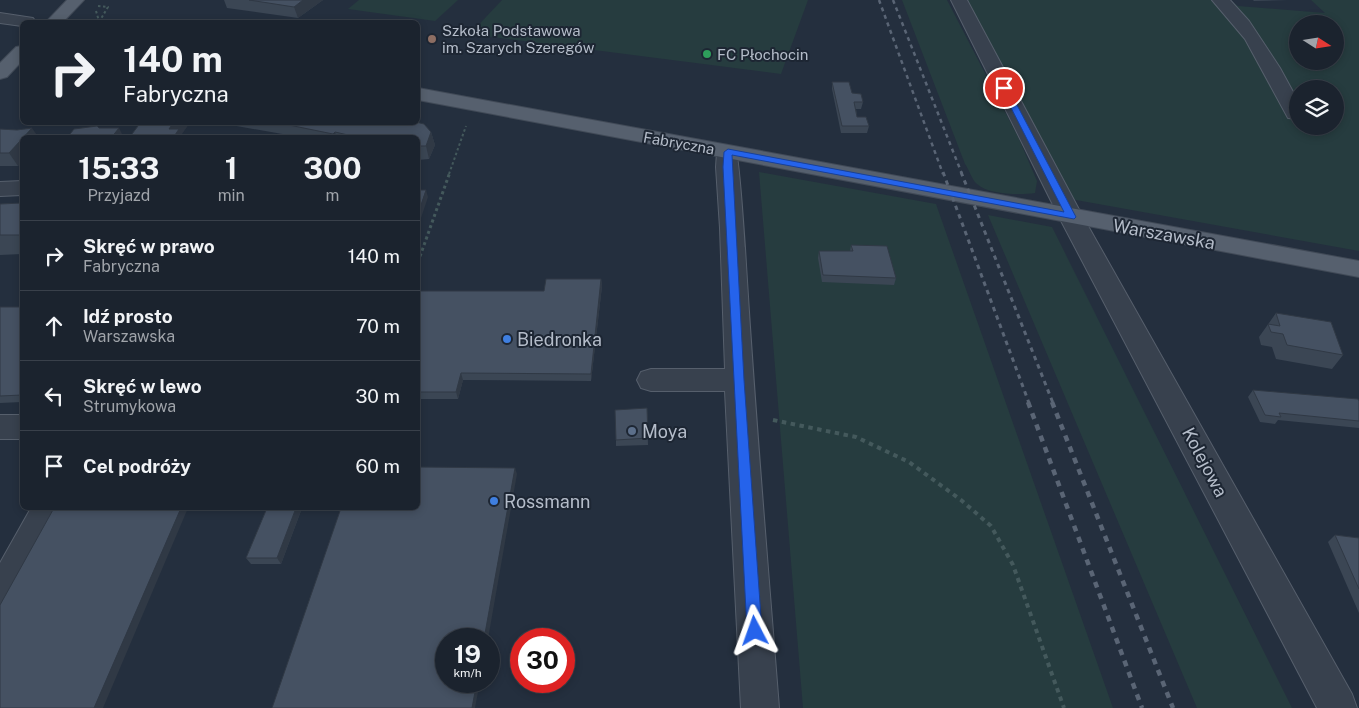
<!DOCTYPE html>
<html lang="pl">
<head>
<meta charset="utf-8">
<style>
  body { margin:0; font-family:"Public Sans",sans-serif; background:#242b36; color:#f1f3f6; height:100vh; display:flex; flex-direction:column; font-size:19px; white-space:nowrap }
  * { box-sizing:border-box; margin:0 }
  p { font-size:16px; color:#a0a4aa }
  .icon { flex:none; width:28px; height:28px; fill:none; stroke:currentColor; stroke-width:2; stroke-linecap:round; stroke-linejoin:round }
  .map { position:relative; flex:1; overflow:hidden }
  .details { position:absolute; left:20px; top:135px; width:400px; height:375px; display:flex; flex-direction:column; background:#1b232e; border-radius:8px; box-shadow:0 2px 8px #0003,0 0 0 1px #39404a }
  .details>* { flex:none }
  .hud { position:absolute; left:20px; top:20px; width:400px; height:105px; border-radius:8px; box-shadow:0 2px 8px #0003,0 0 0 1px #39404a; background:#1b232e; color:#f1f3f6; overflow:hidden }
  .needle { width:32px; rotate:102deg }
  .tools { position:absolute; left:1289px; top:15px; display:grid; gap:10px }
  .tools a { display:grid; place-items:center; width:55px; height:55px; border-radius:50%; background:#1b232e; box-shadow:0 2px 8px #0003,0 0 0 1px #39404a; font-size:25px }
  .speed { position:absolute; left:435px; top:628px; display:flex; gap:10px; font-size:25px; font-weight:700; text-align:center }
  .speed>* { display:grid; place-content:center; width:65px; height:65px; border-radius:50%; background:#1b232e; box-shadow:0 2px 8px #0003,0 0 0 1px #39404a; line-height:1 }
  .speed small { font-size:12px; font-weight:400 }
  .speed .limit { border:8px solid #d22; background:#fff; color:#111 }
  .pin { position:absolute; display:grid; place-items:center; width:42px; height:42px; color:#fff; margin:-21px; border:2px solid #fff; border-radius:50%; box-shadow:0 1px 5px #0007 }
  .me { position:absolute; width:55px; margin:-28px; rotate:356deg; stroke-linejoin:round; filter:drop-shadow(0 0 4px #0008) }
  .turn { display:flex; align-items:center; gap:18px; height:105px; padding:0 20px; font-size:22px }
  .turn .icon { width:65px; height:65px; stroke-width:2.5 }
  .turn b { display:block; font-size:35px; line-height:42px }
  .eta { display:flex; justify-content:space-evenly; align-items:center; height:85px; text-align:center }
  .eta b { font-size:30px; font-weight:700; line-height:35px }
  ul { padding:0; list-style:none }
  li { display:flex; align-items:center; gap:15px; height:70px; padding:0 20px; border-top:1px solid #39404a }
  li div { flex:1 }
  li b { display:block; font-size:19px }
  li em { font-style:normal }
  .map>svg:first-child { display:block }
  .green { fill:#263c3f; fill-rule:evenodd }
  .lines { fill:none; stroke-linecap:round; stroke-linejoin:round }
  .minor-casing { stroke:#565f6c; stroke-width:2 }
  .major-casing { stroke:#414a57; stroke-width:2 }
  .path-far2 { stroke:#44595c; stroke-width:2; stroke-dasharray:2.5 2.5; stroke-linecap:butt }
  .path-far1 { stroke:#44595c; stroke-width:3; stroke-dasharray:3 3; stroke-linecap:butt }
  .path { stroke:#44595c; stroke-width:4; stroke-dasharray:4.5 4.5; stroke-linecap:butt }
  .minor { fill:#38414e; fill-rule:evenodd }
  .major { fill:#56606e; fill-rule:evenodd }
  .rail-far2 { stroke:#5a6575; stroke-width:2.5; stroke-dasharray:4 4; stroke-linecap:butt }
  .rail-far1 { stroke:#5a6575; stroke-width:3; stroke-dasharray:4.5 4.5; stroke-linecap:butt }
  .rail { stroke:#5a6575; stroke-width:4.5; stroke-dasharray:6 6; stroke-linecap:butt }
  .wall { fill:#3b4654 }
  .shaded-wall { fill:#303945 }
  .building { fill:#455162; stroke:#303945 }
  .route { fill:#2563eb; stroke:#184099 }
  .education-dot { fill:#8d6e63; stroke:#1d2633; stroke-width:2 }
  .leisure-dot { fill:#2e9e5b; stroke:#1d2633; stroke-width:2 }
  .shop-dot { fill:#3f7fe0; stroke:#1d2633; stroke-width:2 }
  .service-dot { fill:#5c6f8a; stroke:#1d2633; stroke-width:2 }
  .labels { text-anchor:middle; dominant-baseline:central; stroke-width:4; stroke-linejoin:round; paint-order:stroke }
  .far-poi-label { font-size:15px; fill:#b4bcc9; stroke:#1d2633; text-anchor:start }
  .far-street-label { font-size:15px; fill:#b4bcc9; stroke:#1d2633 }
  .street-label { font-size:18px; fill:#b4bcc9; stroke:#1d2633 }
  .poi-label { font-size:18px; fill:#b4bcc9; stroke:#1d2633; text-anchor:start }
</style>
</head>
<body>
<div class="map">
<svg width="1359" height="708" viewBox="0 0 1359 708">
  <rect width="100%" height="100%" fill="#242f3e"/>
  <g class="green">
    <polygon points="359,0 458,0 435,21 348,9"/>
    <polygon points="502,0 808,0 781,74 470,34"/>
    <path d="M902,0H947L1019,139L1037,181L1035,193C1021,195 988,195 977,184C972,180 969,169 965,164Z"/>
    <path d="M966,0H1230L1238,6L1325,13L1311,0H1359V251L1076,200L1064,194ZM1298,24H1335V61H1298ZM1298,89H1335V126H1298Z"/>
    <polygon points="759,172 936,204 1113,708 803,708"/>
    <polygon points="988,215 1052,227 1292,708 1197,708"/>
  </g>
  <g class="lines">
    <g class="minor-casing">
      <g id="minor">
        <polygon points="951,0 967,0 1083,217 1352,694 1357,708 1317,708 1059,217"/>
        <polygon points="1212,0 1230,0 1249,21 1280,68 1298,101 1298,119 1288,118 1245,39"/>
        <polygon points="0,13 33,18 36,22 22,22 22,26 0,23"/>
        <path d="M728,146L735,148C739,153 744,235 745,248C754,402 767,555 779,708H741L725,391H651L641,388L637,380L641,372L651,369H725L720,228L716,167L717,152L721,148Z"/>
        <polygon points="22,181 22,195 0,196 0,182"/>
        <rect x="0" y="415" width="22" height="24"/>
        <polygon points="31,508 64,508 12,608 0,612 0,563"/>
      </g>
    </g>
    <g class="major-casing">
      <g id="major">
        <polygon points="67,0 84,0 63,22 46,22"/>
        <polygon points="22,46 22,61 7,77 0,79 0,63 16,47"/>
        <polygon points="418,88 1359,261 1359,277 418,100"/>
      </g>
    </g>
    <g class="path-far2">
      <polyline points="98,6 108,7 99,22"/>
      <polyline points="96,11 99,21 102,22"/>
      <polyline points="449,174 466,126"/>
    </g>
    <g class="path-far1">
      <polyline points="418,262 450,172"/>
      <polyline points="418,270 420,272"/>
    </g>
    <polyline class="path" points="773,420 856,437 909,462 961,500 991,526 1013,565 1064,708"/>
    <use href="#minor" class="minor"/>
    <use href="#major" class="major"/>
    <g class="rail-far2">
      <polyline points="879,0 943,174"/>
      <polyline points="893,0 962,174"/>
    </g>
    <g class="rail-far1">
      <polyline points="943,172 1029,403"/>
      <polyline points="961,172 1053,403"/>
    </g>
    <g class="rail">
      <polyline points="1028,402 1142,708"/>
      <polyline points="1052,402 1173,708"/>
    </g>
  </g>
  <g class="wall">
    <polygon points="224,0 323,0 298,18 227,8"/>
    <polygon points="1253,0 1288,0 1254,1"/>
    <polygon points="832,82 852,93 863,102 861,109 856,109 857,117 869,126 867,133 841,133 832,89"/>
    <polygon points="225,122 416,122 431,132 435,145 429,159 418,160 418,138 292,138 289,137 288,135 231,125 230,123"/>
    <polygon points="0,129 22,138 22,161 18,166 0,166"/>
    <polygon points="22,203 22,254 0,255 0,204"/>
    <polygon points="851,245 896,278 894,285 822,282 818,258 819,251 850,251"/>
    <polygon points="601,279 602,286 591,381 463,380 458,399 418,399 418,291 544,291"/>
    <polygon points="0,307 22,307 22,402 0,403"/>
    <polygon points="1276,313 1343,355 1332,369 1276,359 1272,347 1261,345 1259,337"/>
    <polygon points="1253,390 1359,401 1359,428 1278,420 1275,424 1260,422 1248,397"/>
    <polygon points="647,408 648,445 616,446 616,440"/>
    <polygon points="267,508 302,508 281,564 251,564 246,558"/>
    <polygon points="1335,535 1359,538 1359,613 1328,542"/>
  </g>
  <g class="shaded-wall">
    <polygon points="303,0 323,0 298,18 294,7"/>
    <polygon points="174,122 189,122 189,124 182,134 183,138 174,137 169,129"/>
    <polygon points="32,128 39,138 23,138"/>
    <polygon points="119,128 124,138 111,138"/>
    <polygon points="335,132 337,138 334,138 333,134"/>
    <polygon points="431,132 435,145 429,159 426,146"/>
    <polygon points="22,138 22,161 18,166 9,153"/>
    <polygon points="426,190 428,197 418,227 418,214"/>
    <polygon points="601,279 602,286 591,381 591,374"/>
    <polygon points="461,373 463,380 458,399 456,392"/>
    <polygon points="515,468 517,474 488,639 484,639"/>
    <polygon points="181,508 188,508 103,708 94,708"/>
    <polygon points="296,508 302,508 281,564 277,558"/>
    <polygon points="477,681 480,681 475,708 472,708"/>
  </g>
  <g class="building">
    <polygon points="249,0 303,0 294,7"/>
    <polygon points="832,82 849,82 852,93 861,94 863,102 854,102 857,117 866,117 869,126 842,126"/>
    <polygon points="141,122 174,122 169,129 179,129 173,138 129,138"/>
    <polygon points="285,122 416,122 424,124 431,132 426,146 418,146 418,138 353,138 346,136 348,135 335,132 333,134 284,124 286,123"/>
    <polygon points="97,126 99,128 119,128 111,138 67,138 74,129"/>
    <polygon points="32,128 9,153 0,153 0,129 17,130"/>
    <polygon points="418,190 426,190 418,214"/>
    <polygon points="22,203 22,235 0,235 0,204"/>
    <polygon points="851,245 887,246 896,278 823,275 819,251 853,251"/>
    <polygon points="546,279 601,279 591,374 461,373 456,392 418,392 418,291 544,291"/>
    <polygon points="0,307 22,307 22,395 0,396"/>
    <polygon points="1276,313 1331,322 1343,355 1287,345 1283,334 1271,332 1268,324 1280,326"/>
    <polygon points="1253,390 1358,399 1359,401 1359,421 1279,413 1281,417 1265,415"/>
    <polygon points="647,408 648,438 616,440 615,410"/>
    <polygon points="418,467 515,468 484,639 446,639 446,681 477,681 472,708 272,708 341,508 418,508"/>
    <polygon points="54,508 181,508 94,708 0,708 0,605"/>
    <polygon points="267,508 296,508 277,558 246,558"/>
    <polygon points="1335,535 1359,538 1359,589"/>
  </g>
  <polygon class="route" points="1004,86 1008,88 1076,217 1074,219 732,155 744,380 762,631 760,636 755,638 749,636 747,631 723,167 724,152 728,149 1064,212 1001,88"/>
  <circle class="education-dot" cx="432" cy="39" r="5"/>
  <circle class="leisure-dot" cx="707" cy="54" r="5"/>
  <g class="shop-dot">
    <circle cx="507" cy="339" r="5"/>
    <circle cx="494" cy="501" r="5"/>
  </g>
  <circle class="service-dot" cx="632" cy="431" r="5"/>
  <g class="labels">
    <g class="far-poi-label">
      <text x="442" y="30">Szkoła Podstawowa<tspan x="442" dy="17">im. Szarych Szeregów</tspan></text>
      <text x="717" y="54">FC Płochocin</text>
    </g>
    <g class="far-street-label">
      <text transform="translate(679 143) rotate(10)">Fabryczna</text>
    </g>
    <g class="street-label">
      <text transform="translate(1164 234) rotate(10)">Warszawska</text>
      <text transform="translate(1205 462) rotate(62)">Kolejowa</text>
    </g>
    <g class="poi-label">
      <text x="517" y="339">Biedronka</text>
      <text x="642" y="431">Moya</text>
      <text x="504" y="501">Rossmann</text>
    </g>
  </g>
</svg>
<div class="tools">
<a><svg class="needle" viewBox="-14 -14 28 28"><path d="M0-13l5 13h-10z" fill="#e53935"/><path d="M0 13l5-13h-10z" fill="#a0a4aa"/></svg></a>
<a><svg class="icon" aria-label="layers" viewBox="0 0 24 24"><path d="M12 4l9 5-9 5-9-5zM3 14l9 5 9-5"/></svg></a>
</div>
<div class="speed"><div>19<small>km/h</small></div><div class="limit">30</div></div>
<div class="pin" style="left:1004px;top:88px;background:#d93025"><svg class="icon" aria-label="arrive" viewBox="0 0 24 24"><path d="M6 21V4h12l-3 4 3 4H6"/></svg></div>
<svg class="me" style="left:755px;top:631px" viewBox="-20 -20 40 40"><path d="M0-17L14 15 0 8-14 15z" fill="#2563eb" stroke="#fff" stroke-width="4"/></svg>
<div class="hud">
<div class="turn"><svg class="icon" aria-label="right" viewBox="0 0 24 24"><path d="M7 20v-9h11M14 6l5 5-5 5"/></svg><div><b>140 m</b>Fabryczna</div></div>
</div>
<section class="details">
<div class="eta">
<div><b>15:33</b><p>Przyjazd</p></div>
<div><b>1</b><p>min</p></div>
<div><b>300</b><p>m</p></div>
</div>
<ul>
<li><svg class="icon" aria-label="right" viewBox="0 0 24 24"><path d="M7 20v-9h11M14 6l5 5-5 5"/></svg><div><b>Skręć w prawo</b><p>Fabryczna</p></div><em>140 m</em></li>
<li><svg class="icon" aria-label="ahead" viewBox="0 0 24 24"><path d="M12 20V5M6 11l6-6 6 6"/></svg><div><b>Idź prosto</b><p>Warszawska</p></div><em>70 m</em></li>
<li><svg class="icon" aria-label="left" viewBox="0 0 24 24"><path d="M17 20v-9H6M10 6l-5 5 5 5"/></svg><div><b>Skręć w lewo</b><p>Strumykowa</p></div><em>30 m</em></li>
<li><svg class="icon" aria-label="arrive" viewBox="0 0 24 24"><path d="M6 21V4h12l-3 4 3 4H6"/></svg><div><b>Cel podróży</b></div><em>60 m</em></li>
</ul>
</section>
</div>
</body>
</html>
